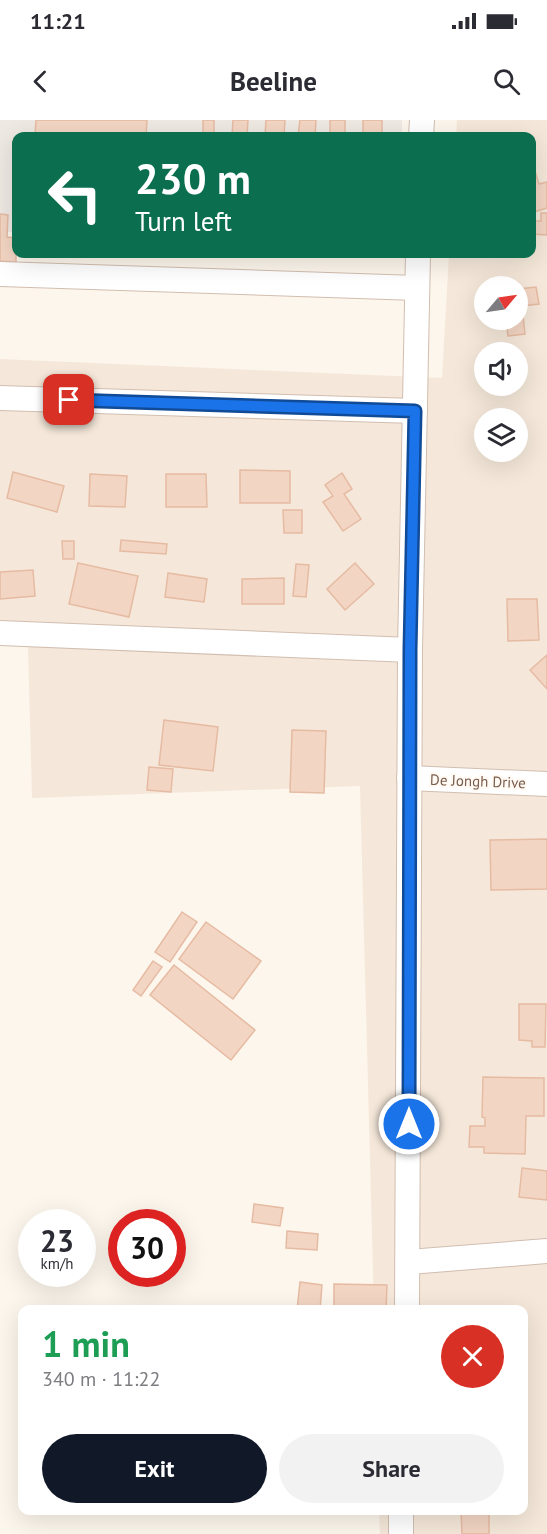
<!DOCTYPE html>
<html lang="en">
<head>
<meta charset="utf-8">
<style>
  body { margin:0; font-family:"PT Sans",sans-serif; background:#f2f2f3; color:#2b2b33; height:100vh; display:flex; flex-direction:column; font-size:22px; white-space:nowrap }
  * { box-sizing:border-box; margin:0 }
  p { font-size:20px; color:#7c7c81 }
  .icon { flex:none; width:33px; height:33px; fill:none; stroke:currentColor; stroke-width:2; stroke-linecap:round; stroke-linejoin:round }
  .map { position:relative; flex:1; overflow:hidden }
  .side { position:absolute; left:18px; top:1185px; width:510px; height:210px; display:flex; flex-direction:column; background:#fff; border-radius:12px; box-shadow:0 6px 24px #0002 }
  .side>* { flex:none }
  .top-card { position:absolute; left:12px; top:12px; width:524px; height:126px; border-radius:12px; box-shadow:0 6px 24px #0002; background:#0b6e4f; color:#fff; overflow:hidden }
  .needle { width:39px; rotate:61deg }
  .controls { position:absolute; left:474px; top:156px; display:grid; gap:12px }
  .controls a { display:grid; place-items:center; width:54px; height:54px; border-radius:50%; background:#fff; box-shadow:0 6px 24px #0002; font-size:30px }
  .speed { position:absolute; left:18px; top:1089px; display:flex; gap:12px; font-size:30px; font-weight:700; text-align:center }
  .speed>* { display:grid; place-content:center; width:78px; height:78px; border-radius:50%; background:#fff; box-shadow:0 6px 24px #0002; line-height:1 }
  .speed small { font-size:15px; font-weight:400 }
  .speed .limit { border:9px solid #d22; background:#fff; color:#111 }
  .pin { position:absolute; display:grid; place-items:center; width:51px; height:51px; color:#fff; margin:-26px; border-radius:12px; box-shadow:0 3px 9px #0006 }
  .me { position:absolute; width:66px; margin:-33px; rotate:0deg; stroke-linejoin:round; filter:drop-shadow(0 0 4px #0008) }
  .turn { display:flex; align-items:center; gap:21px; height:126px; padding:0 24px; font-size:27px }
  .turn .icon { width:78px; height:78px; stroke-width:2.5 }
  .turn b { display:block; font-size:42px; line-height:51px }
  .round { display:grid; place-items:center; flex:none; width:63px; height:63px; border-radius:32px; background:#f2f2f3 }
  .summary { display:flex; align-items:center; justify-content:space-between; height:102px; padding:0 24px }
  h1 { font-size:36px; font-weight:700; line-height:45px; color:#1e9e55 }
  .primary-button { display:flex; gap:12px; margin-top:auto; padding:12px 24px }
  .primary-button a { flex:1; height:69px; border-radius:36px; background:#111827; color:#fff; font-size:24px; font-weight:700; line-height:69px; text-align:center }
  .primary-button a+a { background:#f2f2f3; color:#2b2b33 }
  .status { display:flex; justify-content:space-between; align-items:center; height:42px; padding:0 30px; background:#fff; direction:ltr }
  .status svg { height:16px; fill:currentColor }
  header { display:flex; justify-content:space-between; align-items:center; height:78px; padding:0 24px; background:#fff; font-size:27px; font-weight:700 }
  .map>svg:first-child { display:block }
  .residential { fill:#f5e8da; fill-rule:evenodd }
  .industrial { fill:#efe9e4 }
  .building { fill:#f3d5c3; stroke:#e6bba3; stroke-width:1.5 }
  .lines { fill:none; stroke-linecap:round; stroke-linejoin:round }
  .minor-casing { stroke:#d1beb0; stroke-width:26 }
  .minor { stroke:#fff; stroke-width:24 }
  .route-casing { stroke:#114b97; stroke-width:15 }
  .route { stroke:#1a73e8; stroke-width:10 }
  .labels { text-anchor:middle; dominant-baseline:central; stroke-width:4.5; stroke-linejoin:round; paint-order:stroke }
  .street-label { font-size:15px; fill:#7a5c4d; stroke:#fffaf3 }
</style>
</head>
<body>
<div class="status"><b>11:21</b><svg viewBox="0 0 49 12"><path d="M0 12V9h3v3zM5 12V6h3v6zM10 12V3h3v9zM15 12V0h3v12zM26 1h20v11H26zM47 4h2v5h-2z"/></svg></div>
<header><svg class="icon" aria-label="back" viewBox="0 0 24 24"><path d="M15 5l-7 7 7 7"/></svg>Beeline<svg class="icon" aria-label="search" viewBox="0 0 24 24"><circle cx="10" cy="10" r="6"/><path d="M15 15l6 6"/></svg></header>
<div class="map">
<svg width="547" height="1414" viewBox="0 0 547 1414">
  <rect width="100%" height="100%" fill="#fdf6ec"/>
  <path class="residential" d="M457,0H547V1414H380L379,1391L524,1390V1190L374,1189L360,666L32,678L28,526L0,525V239L442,258L449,134H531V16H456ZM484,166H518V200H484ZM484,232H518V266H484ZM484,298H518V332H484Z"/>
  <polygon class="industrial" points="0,0 402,0 402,16 16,16 16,112 0,112"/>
  <g class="building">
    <polygon points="36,0 147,0 146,16 35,16"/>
    <rect x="203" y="0" width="11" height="16"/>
    <polygon points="233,0 248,0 247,16 232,16"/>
    <polygon points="266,0 285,0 284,16 265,16"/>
    <polygon points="300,0 316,0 315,16 298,16"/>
    <rect x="330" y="0" width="15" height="16"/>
    <rect x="363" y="0" width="19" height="16"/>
    <polygon points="535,51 539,64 547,62 547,88 531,93 531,52"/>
    <polygon points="541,93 547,93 547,115 531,114 531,101 541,101"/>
    <polygon points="0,94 8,95 7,117 16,118 16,142 0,141"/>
    <polygon points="531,118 533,118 534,132 531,132"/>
    <polygon points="536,167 539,184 522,186 525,214 508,216 506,200 518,200 518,169"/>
    <polygon points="240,350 290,351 290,383 240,383"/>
    <polygon points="13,352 64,366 57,392 7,378"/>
    <polygon points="342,353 352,369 344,374 361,399 343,411 323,382 333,376 325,365"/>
    <polygon points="90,354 127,356 125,387 89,386"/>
    <polygon points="166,354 206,354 207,387 166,387"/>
    <polygon points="283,390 302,390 302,413 284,413"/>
    <polygon points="121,420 167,424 166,434 120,431"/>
    <polygon points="62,421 74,421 74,439 63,439"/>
    <polygon points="78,443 138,456 129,497 69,484"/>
    <polygon points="355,443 374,464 345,490 327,469"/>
    <polygon points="296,444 309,445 306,477 293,476"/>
    <polygon points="33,450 35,476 0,479 0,452"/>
    <polygon points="168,453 207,459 204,482 165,477"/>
    <polygon points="284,458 284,484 242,484 242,459"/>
    <polygon points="507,479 537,479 539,520 508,521"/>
    <polygon points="547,535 547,569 530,550"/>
    <polygon points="164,600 218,607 213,651 159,645"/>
    <polygon points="292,610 326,611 324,673 290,672"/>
    <polygon points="149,647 173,649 171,672 147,670"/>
    <polygon points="547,719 547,769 491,770 490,720"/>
    <polygon points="182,792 197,802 170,842 155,832"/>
    <polygon points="206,802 261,841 233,879 179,839"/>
    <polygon points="153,841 162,847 141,876 133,870"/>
    <polygon points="174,845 255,910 231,940 150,875"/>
    <polygon points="519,884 546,884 545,927 532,927 532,921 519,920"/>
    <polygon points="483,957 544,958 544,996 526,996 525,1034 484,1033 484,1027 469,1027 470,1006 485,1006 485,998 482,997"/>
    <polygon points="522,1048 547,1051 547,1080 519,1077"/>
    <polygon points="254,1084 283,1088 280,1106 252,1102"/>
    <polygon points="287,1111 318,1114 317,1130 286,1128"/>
    <polygon points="300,1162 322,1165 320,1190 297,1190"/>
    <polygon points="334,1164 387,1165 386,1190 334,1190"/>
    <polygon points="461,1390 489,1390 489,1414 462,1414"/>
  </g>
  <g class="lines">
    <g class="minor-casing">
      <g id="minor">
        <polyline points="421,16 422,0"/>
        <polyline points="0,154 417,168"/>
        <polyline points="0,278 415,291"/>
        <polyline points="0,513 410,530"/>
        <polyline points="409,658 547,664"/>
        <polyline points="409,1142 547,1131"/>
        <polyline points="407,1190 410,530 418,134"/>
        <polyline points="401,1390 401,1414"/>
      </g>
    </g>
    <use href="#minor" class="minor"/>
  </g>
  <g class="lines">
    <g class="route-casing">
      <polyline id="route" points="69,280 415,291 410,530 409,1004"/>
    </g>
    <use href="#route" class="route"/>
  </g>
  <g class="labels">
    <g class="street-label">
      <text transform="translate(478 661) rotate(2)">De Jongh Drive</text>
    </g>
  </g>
</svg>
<div class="controls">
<a><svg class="needle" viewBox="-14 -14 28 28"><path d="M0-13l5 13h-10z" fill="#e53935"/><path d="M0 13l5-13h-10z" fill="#7c7c81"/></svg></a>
<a><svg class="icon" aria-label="sound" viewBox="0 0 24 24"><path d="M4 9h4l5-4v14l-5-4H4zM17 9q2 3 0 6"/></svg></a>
<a><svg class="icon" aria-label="layers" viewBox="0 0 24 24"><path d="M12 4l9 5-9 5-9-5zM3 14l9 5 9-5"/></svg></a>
</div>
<div class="speed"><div>23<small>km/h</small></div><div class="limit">30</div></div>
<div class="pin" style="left:69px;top:280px;background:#d93025"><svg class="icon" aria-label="arrive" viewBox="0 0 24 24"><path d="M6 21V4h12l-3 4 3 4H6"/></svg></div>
<svg class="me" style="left:409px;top:1004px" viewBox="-20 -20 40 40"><circle r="17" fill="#1a73e8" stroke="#fff" stroke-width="3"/><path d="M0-11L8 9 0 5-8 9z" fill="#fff"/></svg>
<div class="top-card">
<div class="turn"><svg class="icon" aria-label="left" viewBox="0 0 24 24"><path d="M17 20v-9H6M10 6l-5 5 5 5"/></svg><div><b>230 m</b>Turn left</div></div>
</div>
<section class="side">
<div class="summary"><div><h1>1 min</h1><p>340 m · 11:22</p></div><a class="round" style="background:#d93025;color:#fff"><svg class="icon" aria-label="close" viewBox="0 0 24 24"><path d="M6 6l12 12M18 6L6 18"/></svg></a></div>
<div class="primary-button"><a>Exit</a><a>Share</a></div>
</section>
</div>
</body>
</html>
